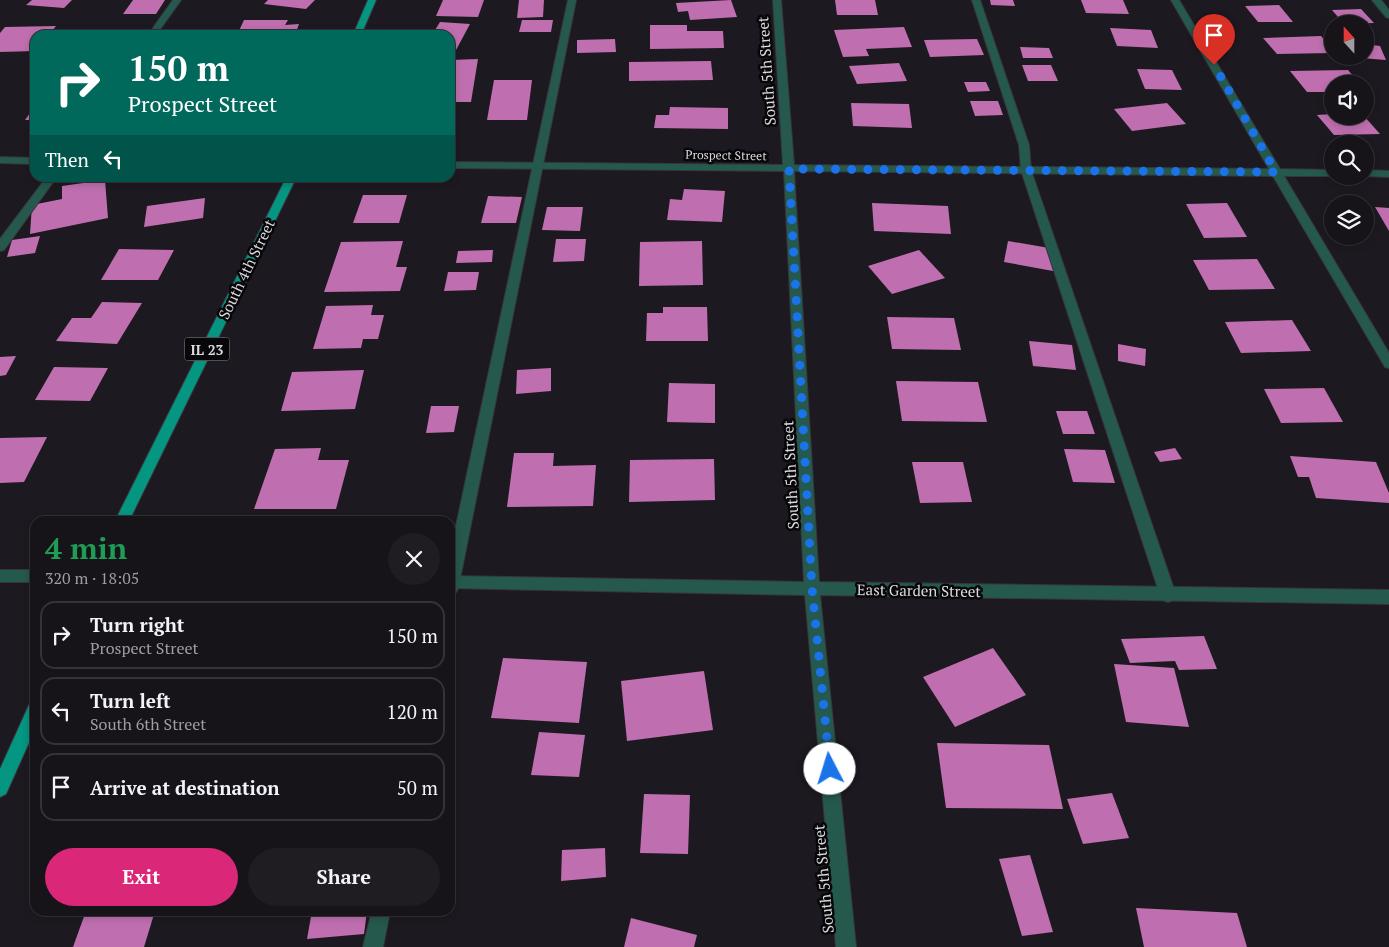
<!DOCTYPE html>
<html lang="en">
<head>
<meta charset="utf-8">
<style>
  body { margin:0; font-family:"PT Serif",serif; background:#1f1c22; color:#f1f3f6; height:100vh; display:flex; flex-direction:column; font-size:19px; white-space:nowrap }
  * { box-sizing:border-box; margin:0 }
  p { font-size:16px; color:#9e9ea2 }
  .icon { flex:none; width:28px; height:28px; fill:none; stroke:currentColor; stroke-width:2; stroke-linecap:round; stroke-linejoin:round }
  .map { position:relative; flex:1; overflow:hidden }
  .side { position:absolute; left:30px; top:516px; width:425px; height:400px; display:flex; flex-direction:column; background:#161319; border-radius:15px; box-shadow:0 2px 8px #0003,0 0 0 1px #353238 }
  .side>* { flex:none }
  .top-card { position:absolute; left:30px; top:30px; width:425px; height:152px; border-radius:15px; box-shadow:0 2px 8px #0003,0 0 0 1px #353238; background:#00695c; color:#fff; overflow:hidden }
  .needle { width:32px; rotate:339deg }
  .fabs { position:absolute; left:1324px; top:15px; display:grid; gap:10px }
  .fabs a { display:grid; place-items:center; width:50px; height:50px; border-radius:50%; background:#161319; box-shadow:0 2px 8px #0003,0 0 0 1px #353238; font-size:25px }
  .pin { position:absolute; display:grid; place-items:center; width:42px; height:42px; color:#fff; margin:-51px -21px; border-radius:50% 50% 50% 0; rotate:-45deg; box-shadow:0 0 5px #0007 }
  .pin .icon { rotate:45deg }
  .me { position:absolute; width:55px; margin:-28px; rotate:355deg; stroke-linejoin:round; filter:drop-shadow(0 0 4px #0008) }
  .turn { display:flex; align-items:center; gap:18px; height:105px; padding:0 15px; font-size:22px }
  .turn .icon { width:65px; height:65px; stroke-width:2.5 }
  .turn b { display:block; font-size:35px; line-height:42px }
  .then { display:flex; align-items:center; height:48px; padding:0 15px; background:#0003; gap:10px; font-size:19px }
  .round { display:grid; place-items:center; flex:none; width:52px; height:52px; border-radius:26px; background:#1f1c22 }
  .overview { display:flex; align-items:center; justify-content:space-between; height:85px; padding:0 15px }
  h1 { font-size:30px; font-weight:800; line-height:38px; color:#1e9e55 }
  .primary-button { display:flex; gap:10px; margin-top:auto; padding:10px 15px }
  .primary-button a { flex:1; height:58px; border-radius:30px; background:#db2777; color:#fff; font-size:20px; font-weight:800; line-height:58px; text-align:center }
  .primary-button a+a { background:#1f1c22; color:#f1f3f6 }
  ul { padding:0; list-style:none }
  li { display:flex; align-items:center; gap:15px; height:68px; margin:0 10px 8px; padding:0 5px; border:2px solid #353238; border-radius:15px }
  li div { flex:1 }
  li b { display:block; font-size:19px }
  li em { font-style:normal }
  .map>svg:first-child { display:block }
  .building { fill:#bf6faf }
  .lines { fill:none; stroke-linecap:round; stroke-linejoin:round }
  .service-casing { stroke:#38343c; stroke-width:2 }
  .minor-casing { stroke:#38343c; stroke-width:2 }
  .primary-casing { stroke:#38343c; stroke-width:2 }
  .service { fill:#25594e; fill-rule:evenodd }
  .minor { fill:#25594e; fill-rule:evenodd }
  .primary { fill:#049681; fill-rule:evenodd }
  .route { stroke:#1a73e8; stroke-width:9; stroke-dasharray:0 16.2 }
  .labels { text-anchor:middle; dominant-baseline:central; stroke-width:5; stroke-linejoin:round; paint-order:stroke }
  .far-street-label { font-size:12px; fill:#dcdadf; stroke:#070608 }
  .shield { fill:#070608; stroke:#9c9a9e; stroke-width:1 }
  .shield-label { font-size:14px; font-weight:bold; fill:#dcdadf }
  .street-label { font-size:15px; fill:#dcdadf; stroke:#070608 }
</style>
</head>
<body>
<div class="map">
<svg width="1389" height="947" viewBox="0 0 1389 947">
  <rect width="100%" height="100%" fill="#1d1921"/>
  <g class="building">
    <polygon points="32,0 72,0 64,8 26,5"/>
    <polygon points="133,0 165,0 156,14 123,14"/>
    <polygon points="268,0 315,0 306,9 264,4"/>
    <polygon points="443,0 484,0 478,17 436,16"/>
    <polygon points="519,0 544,0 543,17 517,18"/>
    <polygon points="731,0 737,17 690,20 688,11 678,12 676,3"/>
    <polygon points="835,0 875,0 878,15 837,15"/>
    <polygon points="990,0 1013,0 1015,6 991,5"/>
    <polygon points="1081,0 1123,0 1129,14 1086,13"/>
    <polygon points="1279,5 1293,22 1258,22 1245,6"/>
    <polygon points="1361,9 1374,23 1344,24 1332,10"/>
    <polygon points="244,20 288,20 285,25 299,24 295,35 237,35"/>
    <polygon points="522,20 553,20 551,32 519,32"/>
    <polygon points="440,22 470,24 456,50 450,49 450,35 432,35"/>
    <polygon points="650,25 687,25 687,31 723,31 724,48 650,49"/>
    <polygon points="56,26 49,35 35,35 35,51 0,52 0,33 5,27"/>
    <polygon points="904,27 912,47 866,49 869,56 843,57 834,30"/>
    <polygon points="1110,28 1151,30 1158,48 1117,46"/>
    <polygon points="1321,36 1332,49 1332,53 1277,54 1263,38"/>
    <polygon points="615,39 616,52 577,53 577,40"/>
    <polygon points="977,39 984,55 930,57 924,40"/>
    <polygon points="1365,44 1380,46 1386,60 1361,58 1365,56"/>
    <polygon points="1020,47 1049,48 1053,58 1023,58"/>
    <polygon points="478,59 471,102 450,102 450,60"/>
    <polygon points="711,61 713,80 629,81 629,62"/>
    <polygon points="899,63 907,81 857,84 849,66"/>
    <polygon points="1022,65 1051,65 1058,81 1028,81"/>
    <polygon points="1137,69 1172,70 1182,90 1145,89"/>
    <polygon points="1348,70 1360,84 1332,84 1332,92 1307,92 1290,71"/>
    <polygon points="494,80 532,80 527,120 487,120"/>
    <polygon points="964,82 986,82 990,91 968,92"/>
    <polygon points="970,101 998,101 1003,115 975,116"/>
    <polygon points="851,103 909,104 912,128 853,126"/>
    <polygon points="1167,103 1186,124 1132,131 1114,109"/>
    <polygon points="35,106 35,120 25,120"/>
    <polygon points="670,107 728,108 728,129 654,128 656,115 669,115"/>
    <polygon points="1332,114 1332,116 1364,116 1380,134 1334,135 1317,115"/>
    <polygon points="105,180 108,218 30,234 32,205 62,199 62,186"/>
    <polygon points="684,189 725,191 722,222 667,220 670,199 682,200"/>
    <polygon points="363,195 407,195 399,223 353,223"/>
    <polygon points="488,196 522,197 516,223 481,223"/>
    <polygon points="205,198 203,218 144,227 147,206"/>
    <polygon points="872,203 948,206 951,234 874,231"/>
    <polygon points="1227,203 1247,237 1204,238 1186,204"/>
    <polygon points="547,207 583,207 580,231 542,230"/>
    <polygon points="1375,207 1389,208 1389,231"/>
    <polygon points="40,236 35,253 7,257 12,240"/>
    <polygon points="556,239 586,239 584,261 553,262"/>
    <polygon points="403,241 396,267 407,267 400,291 324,292 341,242"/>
    <polygon points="702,241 703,285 639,286 640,242"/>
    <polygon points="1008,241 1055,249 1053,271 1004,262"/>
    <polygon points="119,249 174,250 158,280 101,280"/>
    <polygon points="493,250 492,262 456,263 458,251"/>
    <polygon points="919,250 945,278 892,294 868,266"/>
    <polygon points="1257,259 1275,289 1209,290 1193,260"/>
    <polygon points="448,272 479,272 476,290 444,291"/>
    <polygon points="102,302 142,303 117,344 56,341 72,318 91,318"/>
    <polygon points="373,305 371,315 384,315 378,339 363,339 361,348 313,349 326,306"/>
    <polygon points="663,307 707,307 708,341 646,341 647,313 663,313"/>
    <polygon points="887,317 954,318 961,350 892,349"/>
    <polygon points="1292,320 1311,351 1241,353 1225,322"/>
    <polygon points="1029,341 1072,345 1076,370 1033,366"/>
    <polygon points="1118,344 1146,349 1145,366 1118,361"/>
    <polygon points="16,356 6,375 0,376 0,357"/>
    <polygon points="54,367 108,368 90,401 35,400"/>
    <polygon points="551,368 551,391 516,394 517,370"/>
    <polygon points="364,370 355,409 281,411 292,372"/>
    <polygon points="896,381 978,382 987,422 902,421"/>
    <polygon points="669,383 715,384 715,423 667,422"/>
    <polygon points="1324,388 1343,422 1281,423 1264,389"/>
    <polygon points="431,406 459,406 454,432 426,433"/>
    <polygon points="1056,411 1087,411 1095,434 1063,434"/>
    <polygon points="47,437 24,482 0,483 0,438"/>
    <polygon points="321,448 318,460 349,460 336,509 254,509 275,449"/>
    <polygon points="1175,448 1182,459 1160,462 1154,452"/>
    <polygon points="1064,449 1105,450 1115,483 1073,482"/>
    <polygon points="514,453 554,453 553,466 596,465 593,506 507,507"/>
    <polygon points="1290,456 1376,462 1389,493 1389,503 1316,498 1309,477 1298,477"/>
    <polygon points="714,459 715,500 629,502 630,460"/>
    <polygon points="912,462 963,462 972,502 920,503"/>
    <polygon points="1204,636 1217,669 1179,670 1175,661 1130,663 1121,639"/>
    <polygon points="993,648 1026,695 955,727 923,677"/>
    <polygon points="503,658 587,662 579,723 491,718"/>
    <polygon points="1114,664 1174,668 1189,727 1126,722"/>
    <polygon points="704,671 713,730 627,741 621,681"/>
    <polygon points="539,732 585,735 579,777 531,775"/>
    <polygon points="937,743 1049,745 1063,809 946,808"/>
    <polygon points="1112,793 1129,838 1083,844 1067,799"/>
    <polygon points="644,794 690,795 688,854 640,853"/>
    <polygon points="605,848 606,877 561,881 562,850"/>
    <polygon points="1030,855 1053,932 1022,936 999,859"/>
    <polygon points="1136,908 1237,913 1247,947 1144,947"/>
    <polygon points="86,911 155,911 144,947 73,947"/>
    <polygon points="312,911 367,911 364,934 307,939"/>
    <polygon points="631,918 697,935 694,947 624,947"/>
  </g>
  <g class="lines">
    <g class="service-casing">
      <g id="service">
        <polygon points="173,0 181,0 156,35 148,35"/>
        <polygon points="568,0 576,0 458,589 455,594 450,595 450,554"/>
        <polygon points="972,0 980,0 1029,145 1031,170 1176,595 1173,600 1168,602 1163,600 1160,595 1021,170 1019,145"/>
        <polygon points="1372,0 1381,0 1389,10 1389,18 1386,17"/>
        <polygon points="46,178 56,178 4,250 0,251 0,239"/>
        <polygon points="372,911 390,911 383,947 363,947"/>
      </g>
    </g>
    <g class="minor-casing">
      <g id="minor">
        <polygon points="773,0 781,0 794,165 1269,169 1171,0 1179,0 1280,169 1332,170 1332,176 1284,176 1389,353 1389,368 1385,367 1273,176 794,171 819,582 1389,590 1389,604 820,595 856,947 836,947 805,595 450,588 450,576 804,582 784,171 450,168 450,162 783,165"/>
        <polygon points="0,157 35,158 35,164 0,163"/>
        <polygon points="1365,170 1389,171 1389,177 1365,176"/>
        <rect x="0" y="570" width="35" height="12"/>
      </g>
    </g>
    <g class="primary-casing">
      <g id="primary">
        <polygon points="368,0 376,0 361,35 353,35"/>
        <polygon points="286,178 296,178 129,521 115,521"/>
        <polygon points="35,702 35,729 6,794 0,797 0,769 29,705"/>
      </g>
    </g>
    <use href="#service" class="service"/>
    <use href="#minor" class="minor"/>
    <use href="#primary" class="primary"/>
  </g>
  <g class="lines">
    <polyline class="route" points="830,769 812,588 789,169 1276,172 1214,65"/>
  </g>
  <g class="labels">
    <g class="far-street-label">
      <text transform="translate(726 155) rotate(1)">Prospect Street</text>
    </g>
    <rect class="shield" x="184.5" y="337.5" width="45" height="23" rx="4"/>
    <g class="shield-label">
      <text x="207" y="349">IL 23</text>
    </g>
    <g class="street-label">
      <text transform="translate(766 71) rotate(-94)">South 5th Street</text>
      <text transform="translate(246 269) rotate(-64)">South 4th Street</text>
      <text transform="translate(790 475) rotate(-93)">South 5th Street</text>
      <text transform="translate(919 590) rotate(1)">East Garden Street</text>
      <text transform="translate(823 879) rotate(-95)">South 5th Street</text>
    </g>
  </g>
</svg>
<div class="fabs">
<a><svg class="needle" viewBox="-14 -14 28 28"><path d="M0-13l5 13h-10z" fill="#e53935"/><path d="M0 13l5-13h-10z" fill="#9e9ea2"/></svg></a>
<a><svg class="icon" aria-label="sound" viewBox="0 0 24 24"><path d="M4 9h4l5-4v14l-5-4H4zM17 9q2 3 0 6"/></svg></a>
<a><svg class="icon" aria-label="search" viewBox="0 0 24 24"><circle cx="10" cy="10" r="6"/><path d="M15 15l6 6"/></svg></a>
<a><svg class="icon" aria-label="layers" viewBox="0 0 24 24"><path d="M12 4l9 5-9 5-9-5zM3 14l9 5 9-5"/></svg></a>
</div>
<div class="pin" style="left:1214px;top:65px;background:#d93025"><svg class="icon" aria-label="arrive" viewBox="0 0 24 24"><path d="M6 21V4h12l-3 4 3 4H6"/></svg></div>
<svg class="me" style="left:830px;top:769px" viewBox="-20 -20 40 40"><circle r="19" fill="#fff"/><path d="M0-13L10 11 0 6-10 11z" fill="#1a73e8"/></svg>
<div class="top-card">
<div class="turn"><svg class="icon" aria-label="right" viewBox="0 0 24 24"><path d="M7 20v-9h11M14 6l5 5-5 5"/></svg><div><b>150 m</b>Prospect Street</div></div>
<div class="then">Then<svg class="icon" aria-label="left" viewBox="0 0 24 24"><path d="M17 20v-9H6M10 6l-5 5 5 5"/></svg></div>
</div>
<section class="side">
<div class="overview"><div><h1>4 min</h1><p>320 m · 18:05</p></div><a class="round"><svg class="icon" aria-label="close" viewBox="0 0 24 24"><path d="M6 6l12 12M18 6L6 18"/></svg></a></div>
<ul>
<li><svg class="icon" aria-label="right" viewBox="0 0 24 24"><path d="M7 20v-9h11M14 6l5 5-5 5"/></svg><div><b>Turn right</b><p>Prospect Street</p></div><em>150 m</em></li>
<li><svg class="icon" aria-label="left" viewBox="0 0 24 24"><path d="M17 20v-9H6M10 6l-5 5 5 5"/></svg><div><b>Turn left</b><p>South 6th Street</p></div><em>120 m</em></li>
<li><svg class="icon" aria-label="arrive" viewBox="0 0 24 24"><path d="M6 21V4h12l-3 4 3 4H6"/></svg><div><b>Arrive at destination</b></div><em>50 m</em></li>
</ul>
<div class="primary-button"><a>Exit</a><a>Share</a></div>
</section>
</div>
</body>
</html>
